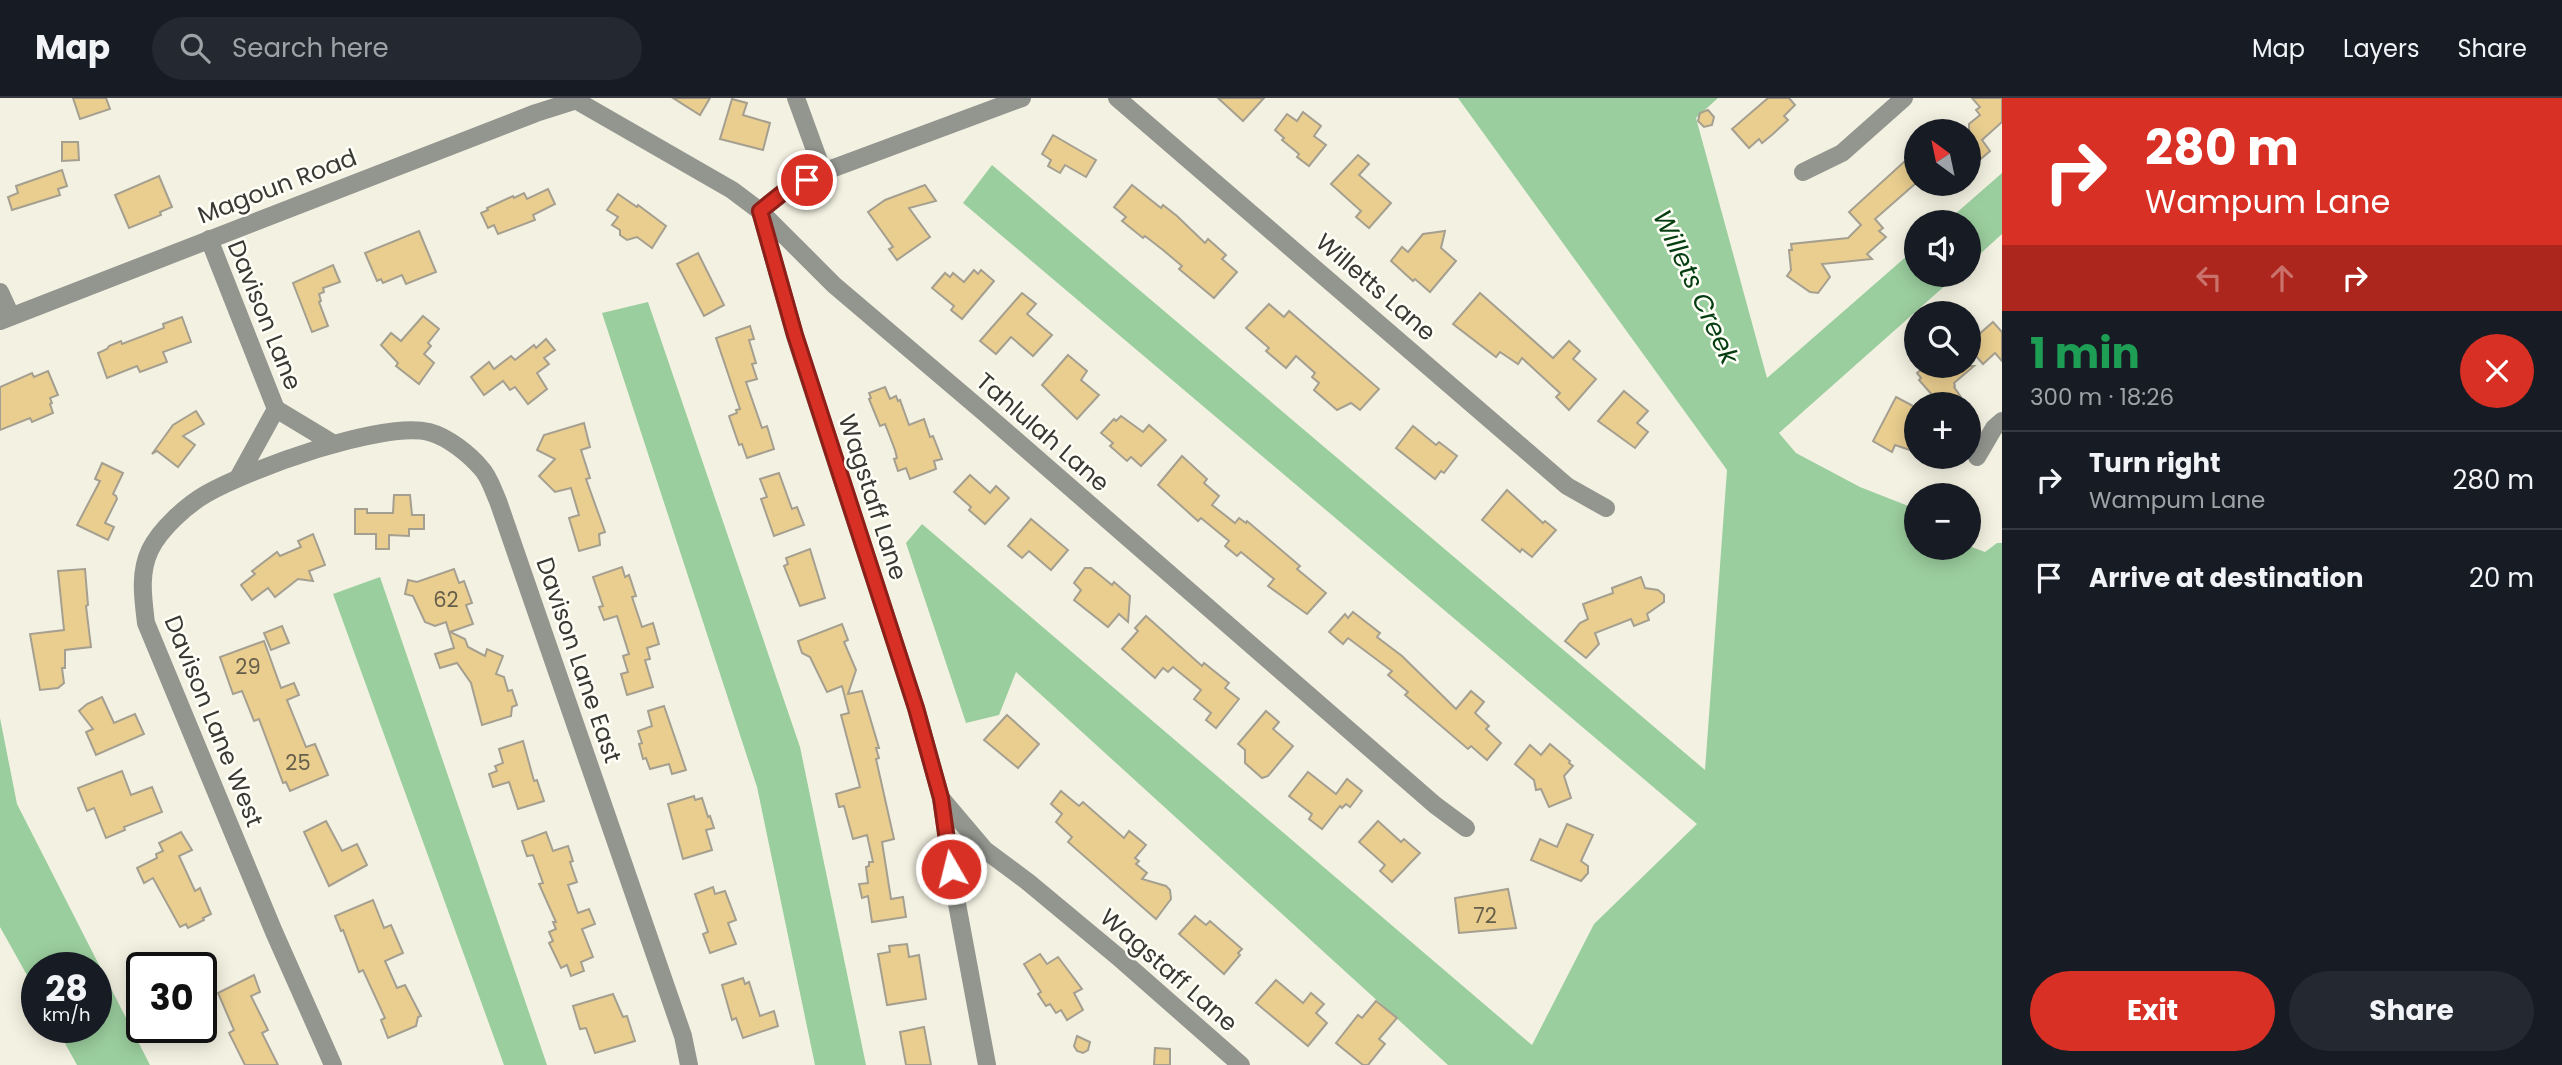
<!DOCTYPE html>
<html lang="en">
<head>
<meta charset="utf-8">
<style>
  body { margin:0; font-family:Poppins,sans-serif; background:#242831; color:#f1f3f6; height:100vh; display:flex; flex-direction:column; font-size:26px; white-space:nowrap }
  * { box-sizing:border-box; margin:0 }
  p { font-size:23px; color:#9ea1a6 }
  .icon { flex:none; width:38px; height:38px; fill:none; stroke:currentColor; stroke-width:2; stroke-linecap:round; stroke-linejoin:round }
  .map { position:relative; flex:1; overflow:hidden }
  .details { display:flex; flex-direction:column; background:#171b24; width:560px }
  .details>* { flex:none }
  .hud { background:#d93025; color:#fff; overflow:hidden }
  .needle { width:46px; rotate:327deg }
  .fabs { position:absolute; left:1904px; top:21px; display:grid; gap:14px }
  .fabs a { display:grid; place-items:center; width:77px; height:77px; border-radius:50%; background:#171b24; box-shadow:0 4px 18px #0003; font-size:35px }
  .speed { position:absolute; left:21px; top:854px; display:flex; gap:14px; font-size:35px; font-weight:700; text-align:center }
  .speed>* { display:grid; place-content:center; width:91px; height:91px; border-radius:50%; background:#171b24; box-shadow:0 4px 18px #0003; line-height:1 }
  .speed small { font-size:18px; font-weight:400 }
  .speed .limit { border:4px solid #111; border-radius:10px; background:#fff; color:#111 }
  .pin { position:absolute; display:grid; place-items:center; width:60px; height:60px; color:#fff; margin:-30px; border:4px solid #fff; border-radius:50%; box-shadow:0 2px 7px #0007 }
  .me { position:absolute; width:77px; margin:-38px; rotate:352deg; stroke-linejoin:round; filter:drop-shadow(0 0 5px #0008) }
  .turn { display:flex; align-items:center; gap:24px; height:147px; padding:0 28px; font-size:32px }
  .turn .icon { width:91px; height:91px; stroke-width:2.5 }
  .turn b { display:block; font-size:49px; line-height:60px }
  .lanes { display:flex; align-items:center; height:66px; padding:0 28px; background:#0003; justify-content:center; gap:35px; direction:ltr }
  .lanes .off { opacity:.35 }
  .round { display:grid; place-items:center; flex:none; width:74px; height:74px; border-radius:37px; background:#242831 }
  .summary { display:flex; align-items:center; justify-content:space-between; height:119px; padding:0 28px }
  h1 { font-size:42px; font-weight:700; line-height:52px; color:#1e9e55 }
  .primary-button { display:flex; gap:14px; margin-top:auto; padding:14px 28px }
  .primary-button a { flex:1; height:80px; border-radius:42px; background:#d93025; color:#fff; font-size:28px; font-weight:700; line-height:80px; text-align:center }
  .primary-button a+a { background:#242831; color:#f1f3f6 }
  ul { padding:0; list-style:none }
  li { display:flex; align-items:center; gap:21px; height:98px; padding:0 28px; border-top:2px solid #363941 }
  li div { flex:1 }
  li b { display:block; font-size:26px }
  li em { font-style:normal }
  header { display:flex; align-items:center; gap:42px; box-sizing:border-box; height:98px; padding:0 35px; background:#171b24; border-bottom:2px solid #363941 }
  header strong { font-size:33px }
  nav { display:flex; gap:38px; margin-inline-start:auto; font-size:24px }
  .search { width:490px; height:63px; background:#242831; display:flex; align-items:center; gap:18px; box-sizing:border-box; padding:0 24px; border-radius:38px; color:#9ea1a6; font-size:26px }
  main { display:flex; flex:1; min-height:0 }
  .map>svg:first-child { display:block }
  .water { fill:#9bce9e }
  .building { fill:#eace8f; stroke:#a59f90; stroke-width:2 }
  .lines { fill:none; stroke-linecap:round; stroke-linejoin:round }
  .minor { stroke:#93958f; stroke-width:18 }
  .route-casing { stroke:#8d1f18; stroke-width:18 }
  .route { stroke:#d93025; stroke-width:12 }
  .labels { text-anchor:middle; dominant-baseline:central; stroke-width:5; stroke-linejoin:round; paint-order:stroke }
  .number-label { font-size:21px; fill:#655e4a }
  .street-label { font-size:24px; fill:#393933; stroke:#fffff8 }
  .water-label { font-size:26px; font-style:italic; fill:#043e10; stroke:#fffff8 }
</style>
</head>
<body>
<header>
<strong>Map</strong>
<div class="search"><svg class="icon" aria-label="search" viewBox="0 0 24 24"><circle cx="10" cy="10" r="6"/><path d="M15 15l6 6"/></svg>Search here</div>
<nav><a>Map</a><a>Layers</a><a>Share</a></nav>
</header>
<main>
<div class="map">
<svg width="2002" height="967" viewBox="0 0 2002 967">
  <rect width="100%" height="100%" fill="#f3f2e2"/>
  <g class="water">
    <polygon points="1458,0 1718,0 1696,20 1767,280 1916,150 1916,177 1957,177 1779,335 1796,355 1860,389 1916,411 1916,450 1969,448 1985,454 1997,445 2002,445 2002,967 1448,967 1016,574 999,617 966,625 906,445 922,426 1532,947 1594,826 1697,726 963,105 992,67 1705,672 1727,372"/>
    <polygon points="2002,75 2002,136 1969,166 1969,124 1946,124"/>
    <polygon points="648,204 800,649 866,967 815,967 757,689 602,215"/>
    <polygon points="380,479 547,967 504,967 333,496"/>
    <polygon points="0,620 17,706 150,967 77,967 56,929 96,929 96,870 37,870 37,895 0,829"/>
  </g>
  <g class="building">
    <polygon points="73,0 106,0 110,11 80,21"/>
    <polygon points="673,0 710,0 700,17"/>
    <polygon points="1218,0 1264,0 1243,23"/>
    <polygon points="1768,0 1789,0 1795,7 1784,18 1788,22 1773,36 1762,45 1759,41 1749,50 1732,31"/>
    <polygon points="1972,0 2002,0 2002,24 1982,42 1990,53 1976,65 1969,56 1969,26 1980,17 1976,12 1980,9"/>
    <polygon points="732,1 747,5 743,17 770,25 763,52 720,41"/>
    <polygon points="1708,12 1714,19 1712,27 1704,29 1698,23 1700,15"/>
    <polygon points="1303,14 1321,28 1314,38 1326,47 1309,68 1297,59 1299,56 1282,42 1284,40 1275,32 1287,16 1297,23"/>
    <polygon points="1053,37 1096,62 1086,79 1065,67 1060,75 1048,68 1051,62 1042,56"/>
    <polygon points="62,44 78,44 79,62 62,63"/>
    <polygon points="1916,53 1916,85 1875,121 1883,130 1879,133 1886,139 1867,156 1872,161 1822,166 1830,179 1818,195 1810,194 1787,178 1791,172 1789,152 1792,152 1791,146 1848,140 1861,127 1849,114"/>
    <polygon points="1358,57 1369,66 1359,77 1391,105 1369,130 1356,119 1361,113 1331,86"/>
    <polygon points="62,72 67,88 58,91 60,97 12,112 8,99 18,95 16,88"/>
    <polygon points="159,78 172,109 160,114 161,117 129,130 115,97"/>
    <polygon points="925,87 936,103 909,110 930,139 897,162 889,151 893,149 868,114 885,102"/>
    <polygon points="1132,87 1161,110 1163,107 1177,118 1205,145 1208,141 1226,157 1222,161 1237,174 1214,200 1179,171 1182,168 1163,152 1145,138 1143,140 1122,123 1126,119 1114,109"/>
    <polygon points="548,91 555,106 533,117 535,122 498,136 494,127 488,130 481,115 488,112 487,110 513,98 514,100 524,95 527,101"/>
    <polygon points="618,96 637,109 638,107 666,128 652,150 637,139 627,142 620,137 620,132 612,127 618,119 607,112"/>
    <polygon points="419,133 436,174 406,186 402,177 383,185 381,181 377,183 365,155"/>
    <polygon points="1445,133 1441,150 1456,163 1430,194 1415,181 1413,183 1391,163 1402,149 1408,154 1423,136"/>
    <polygon points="698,155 724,207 704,218 677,166"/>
    <polygon points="333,167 340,184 323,190 324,194 319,196 321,203 319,204 328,228 312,234 293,185"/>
    <polygon points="974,172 978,176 981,172 994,183 962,221 951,212 954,208 932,190 945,175 950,179 953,175 964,184"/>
    <polygon points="1022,195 1036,206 1027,216 1052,237 1033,258 1011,239 996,256 980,243"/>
    <polygon points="1480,195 1553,260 1569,243 1580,253 1573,261 1596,281 1569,312 1556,299 1560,295 1522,260 1518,266 1500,254 1496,259 1453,226"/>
    <polygon points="1269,206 1284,219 1289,213 1379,291 1360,312 1351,305 1337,312 1314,292 1319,285 1312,279 1315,275 1296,258 1286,270 1266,253 1269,250 1246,230"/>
    <polygon points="423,218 439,231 428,245 431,248 424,256 434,265 419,286 396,268 398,265 381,247 391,235 401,243"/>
    <polygon points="182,219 191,244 163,254 167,264 140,274 137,268 107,280 98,255 107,251 109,248 121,243 122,246 164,230 163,226"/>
    <polygon points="1993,224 2002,234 2002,263 1995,255 1983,266 1969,250 1969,245"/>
    <polygon points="750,228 754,241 749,242 756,265 752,266 757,281 746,284 762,330 767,328 774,351 747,360 742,346 739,347 729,318 737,315 736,312 740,311 716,240"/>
    <polygon points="546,241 555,252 544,260 549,266 537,275 547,291 528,306 515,289 510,292 503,283 484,297 471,279 489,264 494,271 511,258 515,262 534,247 536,250"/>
    <polygon points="1068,257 1087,273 1081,282 1099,297 1077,321 1042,287"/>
    <polygon points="1925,268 1974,268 1954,285 1955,288 1954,289 1961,299 1953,306 1940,306 1919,282 1921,280 1917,275"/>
    <polygon points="48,273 58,297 50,300 52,305 50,306 53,315 32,324 30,320 0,332 0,289 32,275 34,279"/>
    <polygon points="885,289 890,301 896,298 898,303 900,302 909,327 924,321 930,339 933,338 942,361 934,363 936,371 910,381 906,370 898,373 894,361 897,360 895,352 885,326 880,328 869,301 871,300 869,295"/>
    <polygon points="1624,293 1648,313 1637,325 1648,334 1635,350 1598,323"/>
    <polygon points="1896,299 1915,309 1906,327 1916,332 1916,341 1910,352 1895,347 1892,354 1873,343"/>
    <polygon points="196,313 204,326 183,338 195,347 178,369 157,353 152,356 173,327"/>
    <polygon points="1121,318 1143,334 1149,327 1166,342 1141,368 1131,359 1127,363 1110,348 1113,345 1101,335 1114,321 1116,323"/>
    <polygon points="584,325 590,349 581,352 590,380 586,381 605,434 599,436 600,447 579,453 569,420 579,417 571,390 555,394 539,378 555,361 537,352 544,337"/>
    <polygon points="1413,328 1436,347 1439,344 1457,358 1444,375 1441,373 1435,381 1396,350"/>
    <polygon points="1182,358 1207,381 1204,385 1219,398 1212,407 1235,425 1239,420 1246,425 1247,423 1300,468 1297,471 1326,495 1307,516 1268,488 1274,481 1241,454 1237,458 1225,448 1229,443 1201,420 1198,423 1158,387"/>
    <polygon points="102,365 123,375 113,396 116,398 117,401 105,425 114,429 108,442 77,427 100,383 95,381"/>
    <polygon points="779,375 792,411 797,409 804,427 774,438 761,401 767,399 760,381"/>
    <polygon points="970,377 990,395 996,388 1009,400 985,426 969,412 971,409 954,394"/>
    <polygon points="1507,392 1543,425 1545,423 1556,432 1532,459 1522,451 1520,454 1482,422"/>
    <polygon points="394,397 410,397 412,417 424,417 424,431 409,431 409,438 389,437 389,451 376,451 376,436 355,436 355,411 367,411 367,415 393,415"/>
    <polygon points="1031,421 1068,452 1051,472 1029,453 1022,460 1008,448"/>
    <polygon points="313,436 325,467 309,473 313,483 298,481 275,499 268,490 252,502 241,487 255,476 252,473 277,454 280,458 301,449 298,443"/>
    <polygon points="810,451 825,500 800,508 784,468 788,466 786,460"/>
    <polygon points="622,469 625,479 629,477 636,498 632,499 642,529 653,525 659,546 647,550 650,561 645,562 653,589 627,597 621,576 628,574 623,558 629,556 617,518 604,522 599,509 603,508 593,479"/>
    <polygon points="1085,470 1091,470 1112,487 1114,484 1130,498 1128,524 1119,516 1108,529 1074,502 1081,492 1074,485"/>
    <polygon points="85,471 88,507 86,508 91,549 65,552 65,570 62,570 64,585 58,590 40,592 30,536 64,532 58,473"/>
    <polygon points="454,471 459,485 464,483 472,505 466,507 473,526 450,534 465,541 468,549 485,558 487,551 503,558 496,576 504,579 508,593 512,592 517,607 512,609 511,618 482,627 471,585 457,565 440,570 435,556 454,550 446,524 435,528 425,524 413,498 405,496 408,482 417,484"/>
    <polygon points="1641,479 1645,490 1658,492 1664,497 1664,504 1647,516 1649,522 1634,528 1631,521 1595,535 1599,546 1586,560 1565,543 1580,525 1588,521 1583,506 1613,495 1612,490"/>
    <polygon points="1353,514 1380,535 1377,539 1402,558 1456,611 1471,593 1484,604 1475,615 1489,628 1486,631 1501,645 1487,662 1471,648 1468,651 1405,597 1408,594 1388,577 1392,573 1348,540 1343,546 1329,534 1345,516 1348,520"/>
    <polygon points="1146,518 1202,568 1204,565 1229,585 1225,590 1239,601 1216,630 1206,622 1211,615 1194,601 1201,592 1173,569 1168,574 1163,570 1155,580 1122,551 1138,533 1135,530"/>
    <polygon points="842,526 848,542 844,544 856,572 848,596 862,593 879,650 876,650 879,660 876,661 894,741 882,744 891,801 903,799 906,819 872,824 868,798 862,800 859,786 868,785 866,769 869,768 869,764 873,764 867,737 853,741 844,708 839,709 836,696 860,689 841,617 849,615 842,588 827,594 810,559 802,555 798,543"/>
    <polygon points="282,528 289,545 271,552 264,535"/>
    <polygon points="264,543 281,590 294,585 299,597 287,602 306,649 315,646 328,677 290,693 286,684 283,685 259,621 254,623 242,593 233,596 220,559"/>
    <polygon points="102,599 114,625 135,616 144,636 96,657 86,634 93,631 79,613 87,606"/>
    <polygon points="664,608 686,672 672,676 669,666 650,671 646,660 643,661 639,646 642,645 638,633 652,628 648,613"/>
    <polygon points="1266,613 1279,624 1273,631 1293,648 1268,678 1262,680 1245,665 1245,652 1238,646"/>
    <polygon points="1007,617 1039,646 1018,670 984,642"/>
    <polygon points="523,643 534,683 537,682 544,703 518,711 509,684 493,689 489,676 497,673 495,668 503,665 499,651"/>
    <polygon points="1550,646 1570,663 1569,665 1573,668 1564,678 1571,700 1549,709 1541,691 1536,692 1534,682 1515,666 1530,647 1541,657"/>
    <polygon points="122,673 131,697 152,689 162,714 124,729 125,732 106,740 94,710 87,713 78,690"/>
    <polygon points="1308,674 1336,696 1347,681 1362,693 1350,709 1346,706 1342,710 1340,708 1322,731 1309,721 1312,716 1289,698"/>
    <polygon points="1061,693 1079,708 1083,704 1124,740 1129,733 1146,747 1135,760 1139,763 1136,766 1147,775 1142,781 1166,788 1170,792 1171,801 1156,821 1068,744 1072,739 1056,724 1062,716 1051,706"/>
    <polygon points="694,698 695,702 702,700 708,719 710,718 714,730 706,732 712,752 683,761 668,706"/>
    <polygon points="326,723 342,753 357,746 367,767 329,788 304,734"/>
    <polygon points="1378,723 1401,744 1404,741 1420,755 1392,784 1380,773 1385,767 1359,744"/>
    <polygon points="1567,726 1593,737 1581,763 1588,768 1588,775 1581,783 1531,762 1540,741 1557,749"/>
    <polygon points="181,734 192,752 179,758 195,793 200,790 211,816 203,820 204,822 188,830 186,826 180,829 153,780 144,785 137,770 157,760 156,756 163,753 159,745"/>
    <polygon points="546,734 553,753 568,748 573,763 570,764 577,784 568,787 578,815 589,811 595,826 582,831 593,859 581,864 584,873 571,878 567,867 561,870 549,845 553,843 549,834 556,831 553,824 556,824 539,786 543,785 533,757 527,758 522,743"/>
    <polygon points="713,789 715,796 725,793 736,822 728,825 736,846 710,855 703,836 708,834 695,796"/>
    <polygon points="1508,791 1516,830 1459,835 1455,800"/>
    <polygon points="373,802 384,830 391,827 403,855 385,863 397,890 405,887 421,918 418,919 416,928 388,940 381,922 385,920 363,872 359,874 343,832 341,833 335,818"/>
    <polygon points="1195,818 1206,827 1210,823 1242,851 1238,855 1240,857 1224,876 1179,836"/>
    <polygon points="907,846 909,859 919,857 926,901 887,907 878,856 890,854 889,848"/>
    <polygon points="1040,856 1047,866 1058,859 1082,891 1074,895 1083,912 1067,922 1061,912 1056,915 1050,906 1046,908 1038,896 1041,894 1024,866"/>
    <polygon points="254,877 260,894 251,898 268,932 262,935 278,967 245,967 229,935 234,932 218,895"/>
    <polygon points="743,880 745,886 749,884 760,918 774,913 778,928 743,940 736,920 732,922 722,887"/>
    <polygon points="1276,882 1303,905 1311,895 1324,906 1316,915 1327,925 1308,948 1256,905"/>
    <polygon points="613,896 623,919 627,918 635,943 595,955 586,930 580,931 573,908"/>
    <polygon points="1376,903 1397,920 1379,941 1385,946 1368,967 1363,967 1336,945 1358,917 1362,920"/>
    <polygon points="924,929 931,967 906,967 900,934"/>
    <polygon points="1077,938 1090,944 1088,952 1083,955 1077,953 1074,948"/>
    <polygon points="1155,950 1170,951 1170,967 1154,967"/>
  </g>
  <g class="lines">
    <g class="minor">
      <polyline points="572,0 732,92 760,113 834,187 987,317 1435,707 1466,730"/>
      <polyline points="796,0 823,74"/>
      <polyline points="1117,0 1567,388 1606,410"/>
      <polyline points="1803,74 1842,55 1904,0"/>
      <polyline points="209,141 276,311 238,380"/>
      <polyline points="0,194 11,218"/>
      <polyline points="0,223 536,15 574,3"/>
      <polyline points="276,311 334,346"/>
      <polyline points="1977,359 1994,330 2002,323"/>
      <polyline points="941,700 916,610 795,238 760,113 790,89 823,74 1022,0"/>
      <path d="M333,967L274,834L146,525C143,500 139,475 150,452C160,431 187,407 206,396C250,371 381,323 429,334C448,339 469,356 481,370C489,378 493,392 498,403L683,938L689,967"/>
      <polyline points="987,967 955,795 941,700 985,752 1028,784 1117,858 1241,967"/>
    </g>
  </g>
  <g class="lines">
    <g class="route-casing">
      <polyline id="route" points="807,82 790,89 760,113 795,237 916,610 941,700 951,771"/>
    </g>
    <use href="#route" class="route"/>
  </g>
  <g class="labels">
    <g class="number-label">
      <text x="446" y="501">62</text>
      <text x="248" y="568">29</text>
      <text x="298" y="664">25</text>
      <text x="1485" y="817">72</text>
    </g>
    <g class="street-label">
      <text transform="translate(277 88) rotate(-21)">Magoun Road</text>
      <text transform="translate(1376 189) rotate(41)">Willetts Lane</text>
      <text transform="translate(265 217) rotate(68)">Davison Lane</text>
      <text transform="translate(1043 334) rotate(41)">Tahlulah Lane</text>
      <text transform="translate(873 399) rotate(72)">Wagstaff Lane</text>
      <text transform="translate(579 562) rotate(71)">Davison Lane East</text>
      <text transform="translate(214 623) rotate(68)">Davison Lane West</text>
      <text transform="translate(1169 872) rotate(41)">Wagstaff Lane</text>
    </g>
    <g class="water-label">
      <text transform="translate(1696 189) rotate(65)">Willets Creek</text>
    </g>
  </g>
</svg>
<div class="fabs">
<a><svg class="needle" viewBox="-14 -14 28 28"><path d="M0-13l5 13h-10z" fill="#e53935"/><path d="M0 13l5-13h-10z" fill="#9ea1a6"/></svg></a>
<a><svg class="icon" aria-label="sound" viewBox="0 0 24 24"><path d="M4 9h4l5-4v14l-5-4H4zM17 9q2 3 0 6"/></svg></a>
<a><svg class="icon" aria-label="search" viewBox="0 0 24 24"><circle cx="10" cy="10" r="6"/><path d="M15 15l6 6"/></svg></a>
<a>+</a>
<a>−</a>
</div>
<div class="speed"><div>28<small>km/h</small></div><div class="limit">30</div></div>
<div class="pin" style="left:807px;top:82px;background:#d93025"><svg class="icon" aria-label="arrive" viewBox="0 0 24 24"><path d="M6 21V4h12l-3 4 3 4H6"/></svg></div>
<svg class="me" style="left:951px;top:771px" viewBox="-20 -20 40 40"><circle r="17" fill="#d93025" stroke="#fff" stroke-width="3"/><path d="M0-11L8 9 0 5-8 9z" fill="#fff"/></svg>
</div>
<section class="details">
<div class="hud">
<div class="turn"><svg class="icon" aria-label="right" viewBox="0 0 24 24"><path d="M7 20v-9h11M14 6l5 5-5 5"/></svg><div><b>280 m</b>Wampum Lane</div></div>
<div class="lanes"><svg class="icon off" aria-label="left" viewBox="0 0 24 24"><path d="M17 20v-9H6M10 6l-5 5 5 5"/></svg><svg class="icon off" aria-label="ahead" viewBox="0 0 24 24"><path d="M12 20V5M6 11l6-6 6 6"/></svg><svg class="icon" aria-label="right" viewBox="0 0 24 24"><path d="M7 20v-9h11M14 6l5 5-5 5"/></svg></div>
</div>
<div class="summary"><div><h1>1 min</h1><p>300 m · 18:26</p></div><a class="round" style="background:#d93025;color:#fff"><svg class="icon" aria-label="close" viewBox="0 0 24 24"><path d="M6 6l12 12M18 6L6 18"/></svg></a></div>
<ul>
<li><svg class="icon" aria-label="right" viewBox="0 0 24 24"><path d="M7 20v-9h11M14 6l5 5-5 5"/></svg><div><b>Turn right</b><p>Wampum Lane</p></div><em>280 m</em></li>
<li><svg class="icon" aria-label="arrive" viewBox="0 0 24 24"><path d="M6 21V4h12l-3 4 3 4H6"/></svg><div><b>Arrive at destination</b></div><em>20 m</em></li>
</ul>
<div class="primary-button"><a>Exit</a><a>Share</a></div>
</section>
</main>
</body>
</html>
